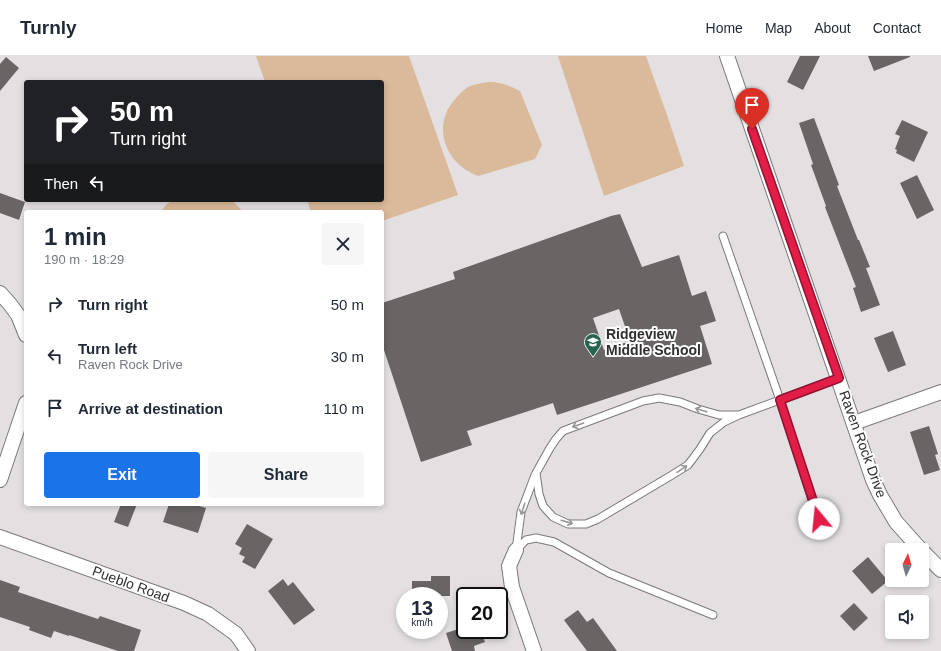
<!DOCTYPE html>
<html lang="en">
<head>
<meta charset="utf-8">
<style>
  body { margin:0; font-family:Arial,sans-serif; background:#f6f6f7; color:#1f2937; height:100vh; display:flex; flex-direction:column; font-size:15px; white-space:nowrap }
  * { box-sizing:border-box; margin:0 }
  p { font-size:13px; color:#747a83 }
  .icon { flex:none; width:22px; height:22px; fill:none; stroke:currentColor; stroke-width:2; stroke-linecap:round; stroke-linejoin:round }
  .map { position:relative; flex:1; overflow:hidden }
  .side { position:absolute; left:24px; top:154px; width:360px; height:296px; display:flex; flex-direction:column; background:#fff; border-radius:4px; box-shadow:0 2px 6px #0003 }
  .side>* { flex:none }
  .hud { position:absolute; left:24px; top:24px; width:360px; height:122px; border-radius:4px; box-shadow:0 2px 6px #0003; background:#202124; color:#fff; overflow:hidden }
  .needle { width:26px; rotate:5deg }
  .controls { position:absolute; left:885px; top:487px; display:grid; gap:8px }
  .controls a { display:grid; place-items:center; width:44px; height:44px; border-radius:4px; background:#fff; box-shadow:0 2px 6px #0003; font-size:20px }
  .speed { position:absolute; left:396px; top:531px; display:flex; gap:8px; font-size:20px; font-weight:700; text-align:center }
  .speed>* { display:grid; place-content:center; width:52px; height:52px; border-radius:50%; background:#fff; box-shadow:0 2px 6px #0003; line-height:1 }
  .speed small { font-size:10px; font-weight:400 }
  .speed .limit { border:2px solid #111; border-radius:6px; background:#fff; color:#111 }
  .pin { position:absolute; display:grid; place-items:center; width:34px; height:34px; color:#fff; margin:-41px -17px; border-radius:50% 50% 50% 0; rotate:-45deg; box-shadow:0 0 4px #0007 }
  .pin .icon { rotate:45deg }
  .me { position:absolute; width:44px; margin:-22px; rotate:343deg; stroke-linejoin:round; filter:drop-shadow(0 0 3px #0008) }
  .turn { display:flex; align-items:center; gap:14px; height:84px; padding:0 20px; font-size:18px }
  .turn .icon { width:52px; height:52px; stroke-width:2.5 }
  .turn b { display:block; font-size:28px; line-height:34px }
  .then { display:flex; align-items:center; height:38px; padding:0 20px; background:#0003; gap:8px; font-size:15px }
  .round { display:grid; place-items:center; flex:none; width:42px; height:42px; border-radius:4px; background:#f6f6f7 }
  .summary { display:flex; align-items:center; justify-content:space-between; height:68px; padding:0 20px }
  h1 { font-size:24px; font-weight:700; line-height:30px }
  .button { display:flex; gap:8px; margin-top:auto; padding:8px 20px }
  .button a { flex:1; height:46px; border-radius:4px; background:#1a73e8; color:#fff; font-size:16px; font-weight:700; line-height:46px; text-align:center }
  .button a+a { background:#f6f6f7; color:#1f2937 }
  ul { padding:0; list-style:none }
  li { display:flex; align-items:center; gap:12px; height:52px; padding:0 20px }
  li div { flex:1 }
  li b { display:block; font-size:15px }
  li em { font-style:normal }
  header { display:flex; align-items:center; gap:24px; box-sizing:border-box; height:56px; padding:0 20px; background:#fff; border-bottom:1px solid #e0e1e3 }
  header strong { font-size:19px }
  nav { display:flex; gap:22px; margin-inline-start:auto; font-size:14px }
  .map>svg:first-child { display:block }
  .green { fill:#daba9a }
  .building { fill:#686564; fill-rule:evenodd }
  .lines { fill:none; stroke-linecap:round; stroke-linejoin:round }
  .service-casing { stroke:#7b7878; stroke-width:9 }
  .minor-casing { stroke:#7b7878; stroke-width:16 }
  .service { stroke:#fff; stroke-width:7 }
  .minor { stroke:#fff; stroke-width:14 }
  .oneway { stroke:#989797 }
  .route-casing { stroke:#92132f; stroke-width:10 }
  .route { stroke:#e11d48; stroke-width:7 }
  .labels { text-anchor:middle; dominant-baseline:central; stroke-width:4; stroke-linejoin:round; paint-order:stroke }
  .poi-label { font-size:14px; font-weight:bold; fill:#302f2f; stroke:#fff; text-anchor:start }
  .street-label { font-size:14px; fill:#302f2f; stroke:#fff }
</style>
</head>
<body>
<header>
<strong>Turnly</strong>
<nav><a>Home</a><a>Map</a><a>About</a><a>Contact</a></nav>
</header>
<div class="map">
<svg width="941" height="595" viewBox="0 0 941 595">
  <rect width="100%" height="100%" fill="#e4e0e1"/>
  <g class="green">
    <polygon points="256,0 409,0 458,139 382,165 382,156 311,156 307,144 382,144 382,26 265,26"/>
    <polygon points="558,0 646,0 667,59 684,110 604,140"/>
    <path d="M489,26C501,26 510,30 520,35L542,89L535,103L478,120C444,107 431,69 456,42C460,38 463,34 468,31C475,28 482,27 489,26Z"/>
    <polygon points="172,144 232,144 243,156 161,156 165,150"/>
  </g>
  <g class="building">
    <polygon points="800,0 820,0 803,34 787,26"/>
    <polygon points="868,0 910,0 910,1 874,15"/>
    <polygon points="6,1 19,12 0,35 0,8"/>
    <polygon points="814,62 839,129 837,130 858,184 859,184 870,211 866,212 880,249 861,256 853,232 856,231 825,151 826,150 811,109 813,108 799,67"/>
    <polygon points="902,64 928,76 914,106 896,97 897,94 895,93 900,80 895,78"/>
    <polygon points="917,119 934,154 917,163 900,127"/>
    <polygon points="0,137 25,146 19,164 0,157"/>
    <path d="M620,158L642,211L679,199L692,240L706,235L716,265L700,270L712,308L557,359L553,347L467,375L472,389L421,406L382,288V247L455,223L453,216L611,160ZM619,253L630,285L604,294L593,262Z"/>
    <polygon points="893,275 906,309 888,316 874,282"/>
    <polygon points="929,370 938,398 935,399 940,414 924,419 910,376"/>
    <polygon points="121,448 137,448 128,471 114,466"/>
    <polygon points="169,448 193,448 206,452 198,477 163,466"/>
    <polygon points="247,468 273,483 255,513 242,506 245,501 239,498 242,492 235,488"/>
    <polygon points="868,501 888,525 872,538 852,515"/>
    <polygon points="431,520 450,520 450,540 412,540 412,525 431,525"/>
    <polygon points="283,523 288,530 293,526 315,554 294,569 268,535"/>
    <polygon points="0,524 20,531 18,536 98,563 100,560 141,574 134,595 118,595 69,579 69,580 54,575 51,582 29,574 30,571 0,561"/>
    <polygon points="854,547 868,562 854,575 840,560"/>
    <polygon points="578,554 587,566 593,562 617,595 587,595 564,564"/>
    <polygon points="465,571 465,574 481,574 485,586 474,590 475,595 452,595 446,577"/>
  </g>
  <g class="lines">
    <g class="service-casing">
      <g id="service">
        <polyline points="723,180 780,344 822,475"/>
        <polyline points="739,359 719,359 698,353 680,346 659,342 643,345 563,375 556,383 550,392 536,417 539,438 543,450 553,461 568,468 586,468 598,463 672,419 688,409 700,393 710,377 724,366 739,359 839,322"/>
        <polyline points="516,494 526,484 536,482 554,486 609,517 713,559"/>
        <polyline points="516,494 521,456 535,419"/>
      </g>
    </g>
    <g class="minor-casing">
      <g id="minor">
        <polyline points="727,0 873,424 880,439 896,466 921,494"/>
        <polyline points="0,237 9,247 18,259 26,279"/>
        <polyline points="854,367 941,336"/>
        <polyline points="0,424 26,347"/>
        <polyline points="0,481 184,547 208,558 236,578 248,595"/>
        <polyline points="516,494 509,510 512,531 534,595"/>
        <polyline points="922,495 941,514"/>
      </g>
    </g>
    <use href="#service" class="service"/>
    <use href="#minor" class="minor"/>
  </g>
  <defs><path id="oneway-shaft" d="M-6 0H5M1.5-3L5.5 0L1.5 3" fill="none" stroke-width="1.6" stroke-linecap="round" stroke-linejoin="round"/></defs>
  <g class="oneway">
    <use href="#oneway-shaft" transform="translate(701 354) rotate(-163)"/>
    <use href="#oneway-shaft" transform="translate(578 369) rotate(160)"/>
    <use href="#oneway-shaft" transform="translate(682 413) rotate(-34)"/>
    <use href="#oneway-shaft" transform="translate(523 453) rotate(108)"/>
    <use href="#oneway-shaft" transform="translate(567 466) rotate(16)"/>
  </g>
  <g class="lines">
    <g class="route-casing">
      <polyline id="route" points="752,73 839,322 780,344 819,463"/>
    </g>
    <use href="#route" class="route"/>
  </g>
  <defs>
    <g id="school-pin" transform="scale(0.9)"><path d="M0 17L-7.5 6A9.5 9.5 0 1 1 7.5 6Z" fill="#27644f" stroke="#fff"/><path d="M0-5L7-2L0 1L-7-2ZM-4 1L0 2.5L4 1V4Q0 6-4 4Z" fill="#fff"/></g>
  </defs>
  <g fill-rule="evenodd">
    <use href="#school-pin" x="593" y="286"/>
  </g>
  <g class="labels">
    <g class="poi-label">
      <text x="606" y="278">Ridgeview<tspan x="606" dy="16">Middle School</tspan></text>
    </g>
    <g class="street-label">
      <text transform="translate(863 388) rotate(70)">Raven Rock Drive</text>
      <text transform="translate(131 528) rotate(20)">Pueblo Road</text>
    </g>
  </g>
</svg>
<div class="controls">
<a><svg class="needle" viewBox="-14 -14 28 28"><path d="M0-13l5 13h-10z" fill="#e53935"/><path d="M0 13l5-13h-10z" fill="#747a83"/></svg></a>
<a><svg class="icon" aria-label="sound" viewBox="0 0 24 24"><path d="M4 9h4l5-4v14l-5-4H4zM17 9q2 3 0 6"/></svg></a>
</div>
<div class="speed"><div>13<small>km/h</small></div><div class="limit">20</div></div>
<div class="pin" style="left:752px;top:73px;background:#d93025"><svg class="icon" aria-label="arrive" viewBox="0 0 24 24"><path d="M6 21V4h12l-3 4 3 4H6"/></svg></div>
<svg class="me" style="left:819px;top:463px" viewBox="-20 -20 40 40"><circle r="19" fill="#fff"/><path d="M0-13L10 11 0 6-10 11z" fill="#e11d48"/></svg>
<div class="hud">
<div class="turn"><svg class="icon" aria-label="right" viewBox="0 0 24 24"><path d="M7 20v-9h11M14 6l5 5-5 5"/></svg><div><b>50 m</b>Turn right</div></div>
<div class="then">Then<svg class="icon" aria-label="left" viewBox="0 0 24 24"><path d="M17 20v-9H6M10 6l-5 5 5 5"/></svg></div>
</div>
<section class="side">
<div class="summary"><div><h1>1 min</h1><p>190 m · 18:29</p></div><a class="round"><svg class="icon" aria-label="close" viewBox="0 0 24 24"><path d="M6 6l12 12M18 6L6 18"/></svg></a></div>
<ul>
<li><svg class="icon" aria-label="right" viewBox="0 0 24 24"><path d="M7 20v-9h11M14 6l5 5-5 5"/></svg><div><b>Turn right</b></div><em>50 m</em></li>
<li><svg class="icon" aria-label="left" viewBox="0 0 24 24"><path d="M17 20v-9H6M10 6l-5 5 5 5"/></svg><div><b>Turn left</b><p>Raven Rock Drive</p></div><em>30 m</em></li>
<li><svg class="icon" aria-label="arrive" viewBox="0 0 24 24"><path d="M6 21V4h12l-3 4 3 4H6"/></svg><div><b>Arrive at destination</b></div><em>110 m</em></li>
</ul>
<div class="button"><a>Exit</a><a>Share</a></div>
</section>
</div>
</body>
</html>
